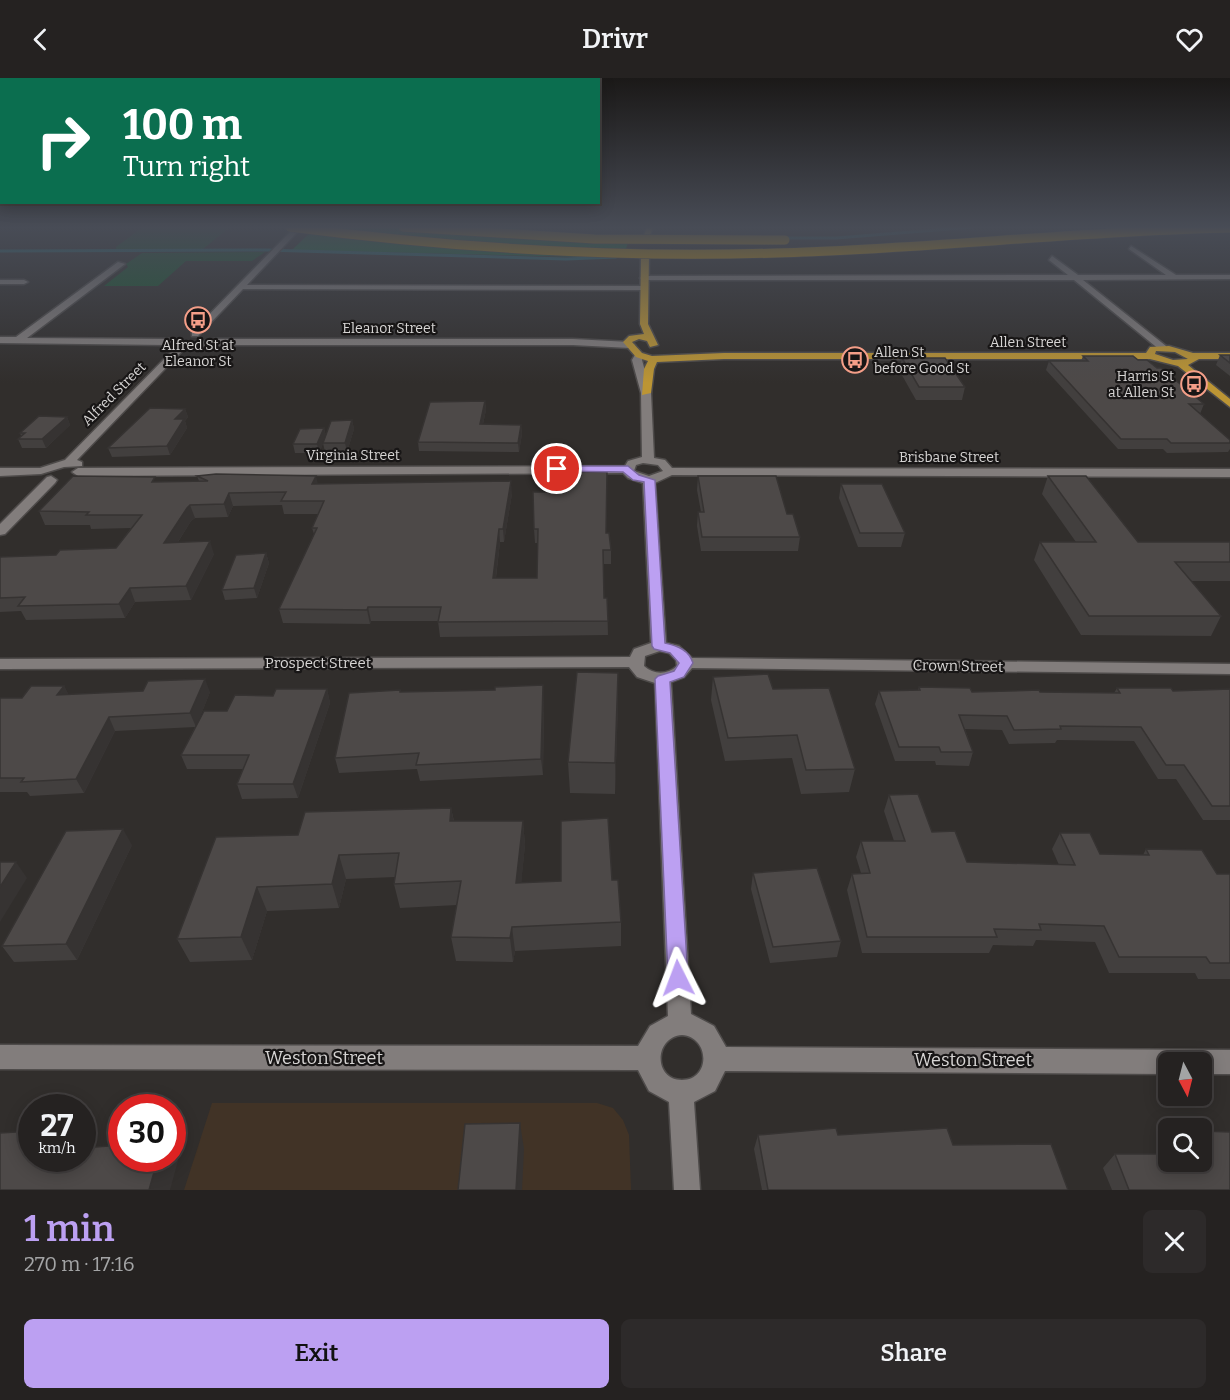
<!DOCTYPE html>
<html lang="en">
<head>
<meta charset="utf-8">
<style>
  body { margin:0; font-family:Bitter,serif; background:#2d2a2a; color:#f1f3f6; height:100vh; display:flex; flex-direction:column; font-size:22px; white-space:nowrap }
  * { box-sizing:border-box; margin:0 }
  p { font-size:20px; color:#a3a4a5 }
  .icon { flex:none; width:33px; height:33px; fill:none; stroke:currentColor; stroke-width:2; stroke-linecap:round; stroke-linejoin:round }
  .map { position:relative; height:1112px; overflow:hidden }
  .panel { display:flex; flex-direction:column; background:#252221; flex:1 }
  .panel>* { flex:none }
  .banner { position:absolute; left:0px; top:0px; width:600px; height:126px; box-shadow:0 3px 15px #0003,0 0 0 2px #423f3f; background:#0b6e4f; color:#fff; overflow:hidden }
  .needle { width:39px; rotate:173deg }
  .buttons { position:absolute; left:1158px; top:974px; display:grid; gap:12px }
  .buttons a { display:grid; place-items:center; width:54px; height:54px; border-radius:9px; background:#252221; box-shadow:0 3px 15px #0003,0 0 0 2px #423f3f; font-size:30px }
  .speed { position:absolute; left:18px; top:1016px; display:flex; gap:12px; font-size:30px; font-weight:700; text-align:center }
  .speed>* { display:grid; place-content:center; width:78px; height:78px; border-radius:50%; background:#252221; box-shadow:0 3px 15px #0003,0 0 0 2px #423f3f; line-height:1 }
  .speed small { font-size:15px; font-weight:400 }
  .speed .limit { border:9px solid #d22; background:#fff; color:#111 }
  .pin { position:absolute; display:grid; place-items:center; width:51px; height:51px; color:#fff; margin:-26px; border:3px solid #fff; border-radius:50%; box-shadow:0 2px 6px #0007 }
  .me { position:absolute; width:66px; margin:-33px; rotate:357deg; stroke-linejoin:round; filter:drop-shadow(0 0 4px #0008) }
  .turn { display:flex; align-items:center; gap:21px; height:126px; padding:0 24px; font-size:27px }
  .turn .icon { width:78px; height:78px; stroke-width:2.5 }
  .turn b { display:block; font-size:42px; line-height:51px }
  .round { display:grid; place-items:center; flex:none; width:63px; height:63px; border-radius:9px; background:#2d2a2a }
  .overview { display:flex; align-items:center; justify-content:space-between; height:102px; padding:0 24px }
  h1 { font-size:36px; font-weight:600; line-height:45px; color:#bca0f2 }
  .action { display:flex; gap:12px; margin-top:auto; padding:12px 24px }
  .action a { flex:1; height:69px; border-radius:9px; background:#bca0f2; color:#111; font-size:24px; font-weight:600; line-height:69px; text-align:center }
  .action a+a { background:#2d2a2a; color:#f1f3f6 }
  header { display:flex; justify-content:space-between; align-items:center; height:78px; padding:0 24px; background:#252221; font-size:27px; font-weight:600 }
  .map>svg:first-child { display:block }
  .education { fill:#413326 }
  .green { fill:#18562f }
  .forest { fill:#10763d }
  .lines { fill:none; stroke-linecap:round; stroke-linejoin:round }
  .stream { stroke:#24727c; stroke-width:3 }
  .minor-casing { stroke:#4e4b4a; stroke-width:3 }
  .major-casing { stroke:#4e4b4a; stroke-width:3 }
  .minor { fill:#827d7c; fill-rule:evenodd }
  .major { fill:#bc9534; fill-rule:evenodd }
  .highway-bridge-casing { stroke:#4e4b4a; stroke-width:10; stroke-linecap:butt }
  .highway-bridge { stroke:#e3a504; stroke-width:9 }
  .wall { fill:#423f3e }
  .shaded-wall { fill:#363332 }
  .building { fill:#4d4948; stroke:#363332; stroke-width:1.5 }
  .route { fill:#bca0f2; stroke:#7a689d; stroke-width:1.5 }
  .labels { text-anchor:middle; dominant-baseline:central; stroke-width:4.5; stroke-linejoin:round; paint-order:stroke }
  .far-street-label { font-size:14px; fill:#d7d5d4; stroke:#181616 }
  .far-poi-label { font-size:14px; fill:#d7d5d4; stroke:#181616 }
  .street-label { font-size:15px; fill:#d7d5d4; stroke:#181616 }
  .near-street-label { font-size:18px; fill:#d7d5d4; stroke:#181616 }
</style>
</head>
<body>
<header><svg class="icon" aria-label="back" viewBox="0 0 24 24"><path d="M15 5l-7 7 7 7"/></svg>Drivr<svg class="icon" aria-label="heart" viewBox="0 0 24 24"><path d="M12 20l-8-8c-3-5 5-10 8-4 3-6 11-1 8 4z"/></svg></header>
<div class="map">
<svg width="1230" height="1112" viewBox="0 0 1230 1112">
  <rect width="100%" height="100%" fill="#312e2c"/>
  <polygon class="education" points="212,1025 597,1025 613,1030 623,1042 629,1057 631,1112 184,1112"/>
  <g class="green">
    <polygon points="143,149 230,149 203,171 116,171 116,169"/>
    <polygon points="265,174 252,183 186,183 158,208 104,208 128,189 126,186 142,175"/>
  </g>
  <polygon class="forest" points="316,149 517,149 515,155 629,161 626,171 586,179 292,172"/>
  <g class="lines">
    <g class="stream">
      <polyline points="782,160 836,160 973,149"/>
      <polyline points="0,173 266,172 566,181 616,179"/>
    </g>
    <g class="minor-casing">
      <g id="minor">
        <polygon points="295,149 302,149 247,207 643,208 647,210 643,212 243,211 198,258 192,258 192,254"/>
        <polygon points="1131,168 1176,197 1230,197 1230,201 1083,202 1166,268 1166,272 1160,272 1074,202 644,202 640,200 644,198 1068,197 1049,182 1052,178 1078,197 1166,197 1129,171"/>
        <path d="M118,184L125,186L27,260L170,261C184,269 199,264 215,261H573L630,264L635,267L630,270L573,267H215L184,271L77,382L82,384V388L64,389L41,396L0,398V390H40L65,382L174,271L167,267L0,265V259H16Z"/>
        <polygon points="0,202 24,202 28,204 24,206 0,206"/>
        <path d="M639,274L644,277L642,282L651,315L654,380L665,382L672,390L1230,391V399L672,397L655,405L666,565L679,568L692,580L1230,586V596L692,590L684,599L671,604L691,936L714,948L726,969L1230,972V996H1202V984H1168V996L725,993L715,1013L694,1024L700,1112H674L669,1024L649,1013L638,992L0,991V967L638,968L650,948L668,938L655,605L637,599L629,589L0,591V581L630,579L634,571L651,565L643,405L628,400L623,395L78,398L72,394L78,390L625,388L628,383L642,379L641,315L632,282L636,275ZM643,385L658,387L663,393L649,398L634,393L636,387ZM660,573L669,575L676,582L677,588C667,597 654,597 644,588L645,578ZM682,957C710,959 711,1002 682,1002C653,1002 654,959 682,957Z"/>
        <polygon points="51,398 57,402 55,405 5,456 0,457 0,446 47,399"/>
      </g>
    </g>
    <g class="major-casing">
      <g id="major">
        <polygon points="647,149 653,149 649,160 646,162 643,160"/>
        <path d="M645,174L649,176L648,246L658,267L650,269L647,263L639,261L632,264L642,275L652,278L724,275H1146L1150,269L1169,268L1193,275H1230V281H1199L1188,287L1230,321V329L1178,288L1150,281H724L657,284L654,291L651,315L642,317L644,291L648,283L636,279L623,264L629,258L644,256L640,246L641,176ZM1156,273L1175,274L1188,281L1173,282L1155,276Z"/>
      </g>
    </g>
    <use href="#minor" class="minor"/>
    <use href="#major" class="major"/>
    <g class="highway-bridge-casing">
      <g id="highway-bridge">
        <path d="M290,149C452,170 613,180 776,175C928,171 1078,153 1230,150"/>
        <polyline points="403,149 594,161 785,162"/>
      </g>
    </g>
    <use href="#highway-bridge" class="highway-bridge"/>
  </g>
  <g class="wall">
    <polygon points="1220,277 1230,277 1230,298 1216,287"/>
    <polygon points="1083,278 1138,282 1157,290 1204,326 1200,336 1230,362 1230,371 1228,374 1167,375 1163,371 1118,371 1046,292 1049,283 1081,283"/>
    <polygon points="902,280 965,309 962,322 916,322 899,292"/>
    <polygon points="485,323 486,332 483,346 521,347 522,356 519,374 419,373 418,364"/>
    <polygon points="185,331 188,339 185,343 187,350 170,377 112,379 108,370"/>
    <polygon points="67,339 70,347 46,370 22,370 18,361 21,358 20,355"/>
    <polygon points="352,342 354,351 347,374 325,374 323,365 324,363 319,375 295,375 293,366 324,350 326,358"/>
    <polygon points="197,398 318,406 512,416 504,464 500,464 496,500 537,500 538,465 535,465 534,451 606,455 611,472 611,486 603,486 604,520 607,520 608,557 440,559 438,543 371,543 370,546 283,545 279,531 314,456 312,450 319,436 284,436 282,427 233,428 228,439 195,440 191,443 178,464 214,476 191,522 135,524 125,540 26,542 21,533 0,534 0,479 56,477 116,470 131,450 91,451 90,447 45,447 39,433 157,404 199,403"/>
    <polygon points="698,398 787,436 800,459 798,473 701,473 697,448 698,434 701,434 697,412"/>
    <polygon points="1048,398 1138,464 1230,464 1230,503 1191,503 1221,538 1211,558 1081,557 1034,482 1040,464 1076,464 1042,416"/>
    <polygon points="841,406 905,455 901,469 858,469 839,420"/>
    <polygon points="266,475 269,485 257,520 225,522 222,512"/>
    <polygon points="618,595 618,625 615,716 570,715 568,684"/>
    <polygon points="713,599 773,611 855,691 849,714 801,716 792,680 725,683 711,622"/>
    <polygon points="64,608 68,616 210,614 198,644 227,633 273,618 327,611 330,625 298,720 242,721 237,706 243,691 187,691 181,677 195,649 115,653 84,715 30,718 27,714 0,714 0,620 22,620"/>
    <polygon points="919,609 972,614 1114,615 1117,610 1173,613 1230,611 1230,742 1203,742 1176,701 1158,701 1134,663 1057,662 1055,665 1009,666 1002,652 965,651 973,674 969,688 936,687 935,683 895,683 875,626 879,613 918,612"/>
    <polygon points="400,612 401,614 544,623 543,697 420,703 417,691 339,695 335,680"/>
    <polygon points="889,717 967,784 1059,787 1052,771 1060,755 1100,776 1143,777 1146,771 1217,796 1230,796 1230,901 1198,901 1195,895 1109,895 1095,864 1036,862 1033,868 993,867 989,875 862,875 847,812 852,796 861,795 856,779 861,763 894,763 884,733"/>
    <polygon points="451,730 454,743 523,743 525,767 521,805 612,802 621,844 621,868 515,873 513,884 456,883 451,859 457,827 400,830 394,806 395,799 346,801 339,830 267,833 252,882 190,884 177,861 298,757"/>
    <polygon points="132,767 77,882 14,884 2,868"/>
    <polygon points="753,795 841,863 837,879 770,885 751,811"/>
    <polygon points="1202,1053 1230,1112 1112,1112 1103,1090 1115,1076 1202,1083"/>
    <polygon points="758,1057 838,1057 953,1067 1068,1112 762,1112 754,1071"/>
  </g>
  <g class="shaded-wall">
    <polygon points="485,323 486,332 481,355 480,346"/>
    <polygon points="185,331 188,339 185,343 187,350 170,377 167,368 175,341"/>
    <polygon points="67,339 70,347 46,370 42,361"/>
    <polygon points="352,342 354,351 347,374 345,365"/>
    <polygon points="521,347 522,356 519,374 518,365"/>
    <polygon points="324,350 326,359 319,375 317,366"/>
    <polygon points="316,398 319,410 312,406"/>
    <polygon points="511,403 512,416 504,464 503,451"/>
    <polygon points="229,415 233,428 228,439 224,426"/>
    <polygon points="190,427 195,440 191,443 169,478 164,465 187,430"/>
    <polygon points="499,451 500,464 494,514 493,500"/>
    <polygon points="210,463 214,476 191,522 186,508"/>
    <polygon points="266,475 269,485 257,520 254,510"/>
    <polygon points="130,510 135,524 125,540 119,526"/>
    <polygon points="368,529 371,543 370,546 367,532"/>
    <polygon points="618,595 618,625 615,716 615,685"/>
    <polygon points="205,601 210,614 196,649 190,635"/>
    <polygon points="543,607 544,623 543,697 541,681"/>
    <polygon points="64,608 71,621 57,617"/>
    <polygon points="327,611 330,625 298,720 293,706"/>
    <polygon points="109,639 115,653 84,715 76,701"/>
    <polygon points="451,730 456,754 450,743"/>
    <polygon points="523,743 525,767 519,829 516,805"/>
    <polygon points="123,751 132,767 77,882 66,866"/>
    <polygon points="339,777 346,801 339,830 332,806"/>
    <polygon points="16,784 27,800 0,844 0,809"/>
    <polygon points="257,809 267,833 252,882 241,859"/>
    <polygon points="512,849 515,873 513,884 510,860"/>
    <polygon points="520,1045 524,1071 522,1112 516,1112"/>
    <polygon points="172,1076 178,1083 170,1112 149,1112 158,1080 172,1080"/>
  </g>
  <g class="building">
    <polygon points="1220,277 1230,277 1230,285"/>
    <polygon points="1083,278 1133,278 1138,282 1147,282 1157,290 1161,290 1204,326 1189,326 1230,362 1230,365 1171,365 1167,361 1121,361 1049,283 1088,283"/>
    <polygon points="902,280 945,280 965,309 919,309"/>
    <polygon points="485,323 480,346 521,347 518,365 418,364 430,324"/>
    <polygon points="150,330 185,331 175,341 184,341 167,368 108,370"/>
    <polygon points="39,338 67,339 42,361 18,361 25,355 20,355"/>
    <polygon points="352,342 345,365 323,365 331,343"/>
    <polygon points="324,350 317,366 293,366 300,351"/>
    <polygon points="568,394 607,394 606,455 609,455 611,472 603,472 604,520 607,520 608,543 438,544 441,529 368,529 367,532 279,531 317,450 312,450 324,423 281,423 286,414 229,415 224,426 190,427 187,430 164,465 210,463 186,508 130,510 119,526 18,528 25,519 0,520 0,479 56,477 60,472 116,470 142,437 86,437 89,434 39,433 73,398 155,399 152,404 208,403 197,398 216,396 316,398 312,406 511,403 503,451 499,451 493,500 537,500 538,451 534,451 533,414 566,414"/>
    <polygon points="698,398 776,398 787,436 793,436 800,459 702,459 698,434 704,434"/>
    <polygon points="1048,398 1086,398 1138,464 1230,464 1230,484 1175,484 1221,538 1089,538 1040,464 1096,464"/>
    <polygon points="841,406 882,406 905,455 860,455"/>
    <polygon points="266,475 254,510 222,512 236,477"/>
    <polygon points="577,594 618,595 615,685 568,684"/>
    <polygon points="768,596 773,611 829,610 855,691 806,692 797,657 728,660 713,599"/>
    <polygon points="205,601 190,635 109,639 76,701 21,704 24,700 0,700 0,620 22,620 31,608 64,608 57,617 143,613 148,603"/>
    <polygon points="543,607 541,681 416,687 419,675 335,680 349,615 400,612 400,614 495,612 495,609"/>
    <polygon points="919,609 970,610 972,614 1039,612 1040,614 1120,615 1117,610 1171,610 1173,613 1230,611 1230,728 1212,728 1184,687 1166,687 1141,649 1060,648 1061,651 1014,652 1007,638 959,637 973,674 941,674 939,669 899,669 879,613 920,612"/>
    <polygon points="276,611 327,611 293,706 237,706 249,677 181,677 204,633 227,633 235,617 273,618"/>
    <polygon points="918,716 932,754 955,753 967,784 1075,787 1060,755 1090,755 1100,776 1149,777 1146,771 1202,772 1217,796 1230,796 1230,885 1210,885 1206,879 1119,879 1104,848 1039,846 1041,852 994,851 997,859 867,859 852,796 870,795 861,763 905,763 889,717"/>
    <polygon points="451,730 450,743 523,743 516,805 561,803 561,743 608,740 612,802 618,802 621,844 512,849 510,860 451,859 461,803 394,806 399,775 339,777 332,806 257,809 241,859 177,861 216,759 298,757 305,734"/>
    <polygon points="123,751 66,866 2,868 66,753"/>
    <polygon points="0,784 16,784 0,809"/>
    <polygon points="817,790 841,863 773,869 753,795"/>
    <polygon points="520,1045 516,1112 458,1112 465,1046"/>
    <polygon points="836,1050 838,1057 947,1050 953,1067 1051,1066 1068,1112 768,1112 758,1057"/>
    <polygon points="32,1053 32,1080 82,1080 82,1070 122,1067 122,1080 158,1080 149,1112 0,1112 0,1055"/>
    <polygon points="1202,1053 1230,1054 1230,1112 1129,1112 1115,1076 1168,1076 1168,1083 1202,1083 1202,1076 1213,1076"/>
  </g>
  <linearGradient id="sky" x2="0" y2="1"><stop stop-color="#1b1918"/><stop offset="0.49" stop-color="#484c56"/><stop offset="1" stop-color="#484c56" stop-opacity="0"/></linearGradient>
  <rect width="1230" height="305" fill="url(#sky)"/>
  <path class="route" d="M557,388H628L639,397L655,402L665,565C678,568 689,572 693,585L684,599L670,604L688,900L685,907L678,910L671,907L668,900L655,601L658,598L674,593L679,585L670,575L654,571L652,568L644,404L633,402L623,394L554,393V389Z"/>
  <defs>
    <g id="bus-ring" transform="scale(1.35)"><circle r="9.5" fill="#181616" stroke="#f49e88" stroke-width="1.5"/><path d="M-5-6H5V4H4V6H2V4H-2V6H-4V4H-5ZM-3.5-4V0h7V-4ZM-3.5 1.2v1.5H-2V1.2ZM2 1.2v1.5H3.5V1.2Z" fill="#f49e88"/></g>
  </defs>
  <g fill-rule="evenodd">
    <use href="#bus-ring" x="198" y="242"/>
    <use href="#bus-ring" x="855" y="282"/>
    <use href="#bus-ring" x="1194" y="306"/>
  </g>
  <g class="labels">
    <g class="far-street-label">
      <text x="389" y="250">Eleanor Street</text>
      <text x="1028" y="264">Allen Street</text>
      <text transform="translate(114 316) rotate(-45)">Alfred Street</text>
      <text x="353" y="377">Virginia Street</text>
      <text x="949" y="379">Brisbane Street</text>
    </g>
    <g class="far-poi-label">
      <text x="198" y="267">Alfred St at<tspan x="198" dy="16">Eleanor St</tspan></text>
      <text x="874" y="274" text-anchor="start">Allen St<tspan x="874" dy="16">before Good St</tspan></text>
      <text x="1174" y="298" text-anchor="end">Harris St<tspan x="1174" dy="16">at Allen St</tspan></text>
    </g>
    <g class="street-label">
      <text x="318" y="585">Prospect Street</text>
      <text transform="translate(958 588) rotate(1)">Crown Street</text>
    </g>
    <g class="near-street-label">
      <text x="324" y="980">Weston Street</text>
      <text x="973" y="982">Weston Street</text>
    </g>
  </g>
</svg>
<div class="buttons">
<a><svg class="needle" viewBox="-14 -14 28 28"><path d="M0-13l5 13h-10z" fill="#e53935"/><path d="M0 13l5-13h-10z" fill="#a3a4a5"/></svg></a>
<a><svg class="icon" aria-label="search" viewBox="0 0 24 24"><circle cx="10" cy="10" r="6"/><path d="M15 15l6 6"/></svg></a>
</div>
<div class="speed"><div>27<small>km/h</small></div><div class="limit">30</div></div>
<div class="pin" style="left:557px;top:391px;background:#d93025"><svg class="icon" aria-label="arrive" viewBox="0 0 24 24"><path d="M6 21V4h12l-3 4 3 4H6"/></svg></div>
<svg class="me" style="left:678px;top:900px" viewBox="-20 -20 40 40"><path d="M0-17L14 15 0 8-14 15z" fill="#bca0f2" stroke="#fff" stroke-width="4"/></svg>
<div class="banner">
<div class="turn"><svg class="icon" aria-label="right" viewBox="0 0 24 24"><path d="M7 20v-9h11M14 6l5 5-5 5"/></svg><div><b>100 m</b>Turn right</div></div>
</div>
</div>
<section class="panel">
<div class="overview"><div><h1>1 min</h1><p>270 m · 17:16</p></div><a class="round"><svg class="icon" aria-label="close" viewBox="0 0 24 24"><path d="M6 6l12 12M18 6L6 18"/></svg></a></div>
<div class="action"><a>Exit</a><a>Share</a></div>
</section>
</body>
</html>
